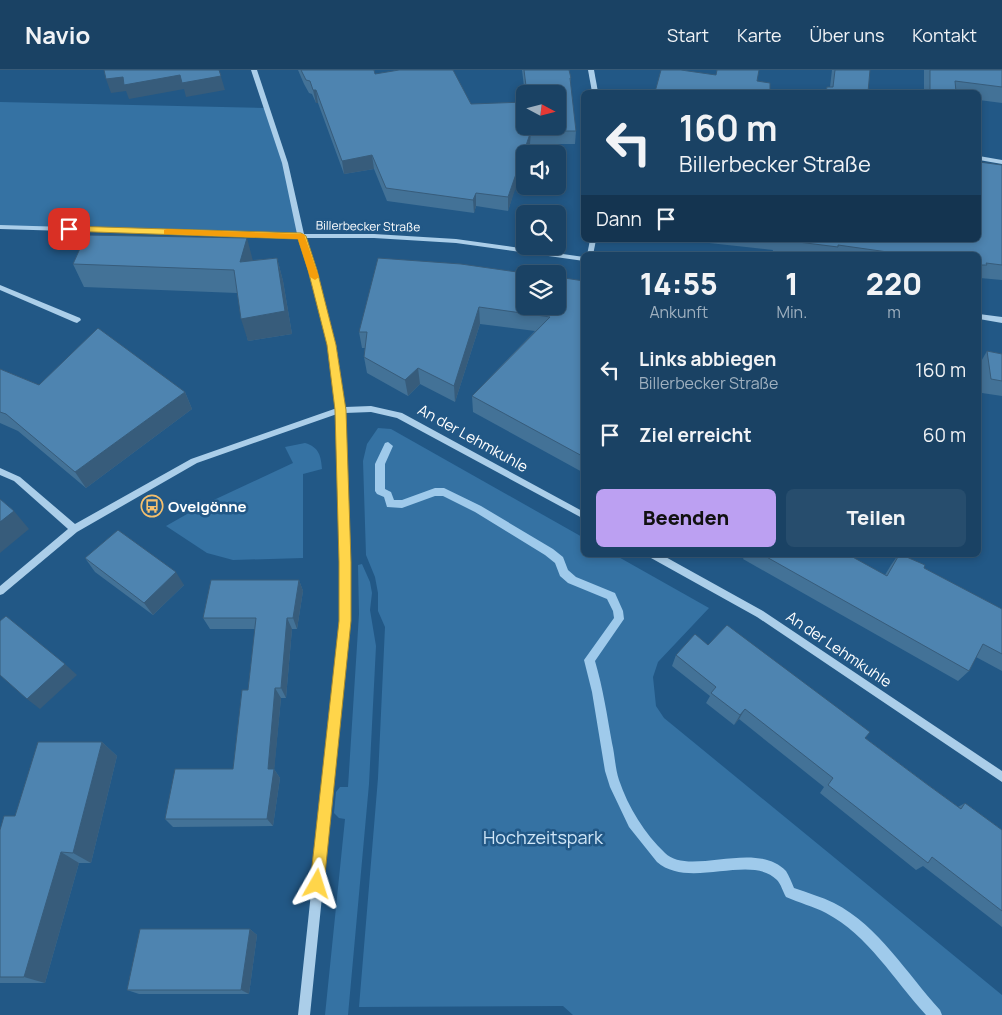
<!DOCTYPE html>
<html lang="de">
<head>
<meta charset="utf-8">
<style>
  body { margin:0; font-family:Manrope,sans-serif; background:#274d6d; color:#f1f3f6; height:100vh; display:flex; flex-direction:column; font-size:19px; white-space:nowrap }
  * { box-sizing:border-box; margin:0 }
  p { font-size:16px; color:#9fb0bf }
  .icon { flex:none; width:28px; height:28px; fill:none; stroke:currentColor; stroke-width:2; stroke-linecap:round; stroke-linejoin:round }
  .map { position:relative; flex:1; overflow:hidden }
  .side { position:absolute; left:581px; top:182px; width:400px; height:305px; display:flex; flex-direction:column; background:#1a4264; border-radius:8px; box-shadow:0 2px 8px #0003,0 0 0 1px #385b78 }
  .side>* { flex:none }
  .banner { position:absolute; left:581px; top:20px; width:400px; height:152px; border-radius:8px; box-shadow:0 2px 8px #0003,0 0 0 1px #385b78; background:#1a4264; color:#f1f3f6; overflow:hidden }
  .needle { width:32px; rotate:97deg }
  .buttons { position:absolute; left:516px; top:15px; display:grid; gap:10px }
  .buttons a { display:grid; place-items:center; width:50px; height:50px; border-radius:8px; background:#1a4264; box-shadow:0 2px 8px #0003,0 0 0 1px #385b78; font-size:25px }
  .pin { position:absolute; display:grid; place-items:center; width:42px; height:42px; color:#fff; margin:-21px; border-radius:10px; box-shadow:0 2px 8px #0006 }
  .me { position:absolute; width:55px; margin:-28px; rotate:6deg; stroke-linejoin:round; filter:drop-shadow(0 0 4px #0008) }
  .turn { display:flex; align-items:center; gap:18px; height:105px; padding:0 15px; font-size:22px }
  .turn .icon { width:65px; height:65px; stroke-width:2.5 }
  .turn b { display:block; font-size:35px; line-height:42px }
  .then { display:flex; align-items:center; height:48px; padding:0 15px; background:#0003; gap:10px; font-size:19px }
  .eta { display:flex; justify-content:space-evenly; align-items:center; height:85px; text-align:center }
  .eta b { font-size:30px; font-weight:800; line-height:35px }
  .button { display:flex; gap:10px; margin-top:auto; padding:10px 15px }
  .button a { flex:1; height:58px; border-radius:8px; background:#bca0f2; color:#111; font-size:20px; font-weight:800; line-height:58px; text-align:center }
  .button a+a { background:#274d6d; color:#f1f3f6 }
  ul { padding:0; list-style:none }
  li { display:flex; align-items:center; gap:15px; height:65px; padding:0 15px }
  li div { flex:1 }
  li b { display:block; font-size:19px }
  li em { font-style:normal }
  header { display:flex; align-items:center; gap:30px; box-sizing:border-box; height:70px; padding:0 25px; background:#1a4264; border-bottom:1px solid #385b78 }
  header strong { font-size:24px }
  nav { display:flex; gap:28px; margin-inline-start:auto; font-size:18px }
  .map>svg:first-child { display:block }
  .green { fill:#3572a3 }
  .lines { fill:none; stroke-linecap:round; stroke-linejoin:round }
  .stream { fill:#9fcaeb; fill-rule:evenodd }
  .minor { fill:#abcee9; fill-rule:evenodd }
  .wall { fill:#437297 }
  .shaded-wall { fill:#375c7b }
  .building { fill:#4e84b0; stroke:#375c7b }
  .route { fill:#ffd54a; stroke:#a68a30 }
  .slow { fill:#f59e0b }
  .labels { text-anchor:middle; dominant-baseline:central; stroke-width:5; stroke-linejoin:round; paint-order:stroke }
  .far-street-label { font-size:12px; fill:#fff; stroke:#225886 }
  .street-label { font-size:15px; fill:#fff; stroke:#225886 }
  .poi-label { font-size:15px; font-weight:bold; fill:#fff; stroke:#225886; text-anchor:start }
  .near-park-label { font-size:18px; fill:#d0e6f7; stroke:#225886 }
</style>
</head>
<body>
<header>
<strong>Navio</strong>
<nav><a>Start</a><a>Karte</a><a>Über uns</a><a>Kontakt</a></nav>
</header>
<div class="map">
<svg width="1002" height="945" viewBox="0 0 1002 945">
  <rect width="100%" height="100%" fill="#225886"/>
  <g class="green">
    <polygon points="0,32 266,38 285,93 301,166 0,157"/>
    <polygon points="378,358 391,359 584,468 584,485 615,485 709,538 658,592 653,607 656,636 664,648 1002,925 1002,945 573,945 563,936 359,937 378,708 385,557 378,541 378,523 375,507 366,485 363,391 367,374"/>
    <path d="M305,373C319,377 321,386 322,399L303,404V488L233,490L207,483L166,456L203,435L293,393L285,377Z"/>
    <polygon points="362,494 370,512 372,523 370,540 376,576 369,714 348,945 325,945 345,749 339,748 334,743 336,722 340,717 348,717 359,544 358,495"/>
  </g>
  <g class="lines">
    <path class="stream" d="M388,372L393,376L385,394V419L391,422L394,430H402L435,418H444L481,436L553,479L563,487L568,500L576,507L615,523L623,541L624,549L595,591C603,618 607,645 612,673C615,685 615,698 619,710C628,737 645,764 665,783C689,807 756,769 786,801C789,806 792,813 794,818C808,823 822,827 834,833C879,856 907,904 940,940L942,945H926C894,910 868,865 826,843C813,836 799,833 786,827C783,822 781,814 777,810C751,783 689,820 657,792L629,757L610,717L605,701L592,622L584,590L614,548L613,541L607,529L568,513L560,506L555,493L545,485L475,442L443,426H435L402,438L387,437L384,427L377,424L375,421V394L385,373Z"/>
    <g class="minor">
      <polygon points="251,0 257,0 288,93 304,164 374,164 456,169 584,187 584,191 456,173 374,168 305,168 316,200 336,275 345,337 371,336 402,343 584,442 584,449 397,348 371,342 345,343 350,551 310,945 298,945 340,551 337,344 197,393 77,462 3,524 0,525 0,516 68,459 14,411 0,405 0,398 20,407 75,454 191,389 337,338 328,275 310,200 298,168 0,159 0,155 297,164 282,93"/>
      <polygon points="588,0 594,0 598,22 592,22"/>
      <polygon points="979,86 1002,90 1002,94 979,90"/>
      <polygon points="590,170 596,170 593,185 587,185"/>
      <polygon points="0,215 80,248 81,250 77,253 74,252 0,220"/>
      <polygon points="979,244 1002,247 1002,253 979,249"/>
      <polygon points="650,485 662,485 763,541 1002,701 1002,712 757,547 651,488"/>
    </g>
  </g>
  <g class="wall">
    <polygon points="298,0 374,0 375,4 471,34 525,56 558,24 525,24 525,25 522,0 569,0 571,8 570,16 576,61 575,74 530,74 527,84 525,84 508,141 476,136 474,143 387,131 374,99 344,104 318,33 316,33 312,24 309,23 304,14"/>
    <polygon points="832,0 870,0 868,22 825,22 827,17 830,17"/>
    <polygon points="924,0 1002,0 1002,33 979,30 979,22 924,22"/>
    <polygon points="1002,95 1002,210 980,208 979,209 979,185 783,185 772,184 773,180 682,170 979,170"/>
    <polygon points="277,188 283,211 292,264 248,271 237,223 84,217 73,194 253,190"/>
    <polygon points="584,211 584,403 473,342 472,326 535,261 480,254 455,332 420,314 408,326 367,303 364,287 365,278 362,278 359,262"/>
    <polygon points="987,281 1002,284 1002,326 982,323 979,295"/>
    <polygon points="0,299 39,315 185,322 192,339 86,418 18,361 0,353"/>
    <polygon points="745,485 813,485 817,487 885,505 891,495 898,485 1002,539 1002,601 976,587 969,601 958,611 743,489"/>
    <polygon points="85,488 184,515 153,545 95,502"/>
    <polygon points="299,510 303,521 297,559 292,559 286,628 281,628 274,699 280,708 273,756 173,757 165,749 233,699 248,620 255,559 210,559 203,548"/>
    <polygon points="708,575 865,668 958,737 965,733 1002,760 1002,857 923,796 916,800 820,723 824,717 739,649 734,655 706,633 710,626 672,596 676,585"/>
    <polygon points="102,672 117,686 91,793 79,793 45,913 0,913 0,760"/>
    <polygon points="250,859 257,865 249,924 139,924 127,920"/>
  </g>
  <g class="shaded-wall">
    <polygon points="219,0 225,20 186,27 184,19 129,29 126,21 111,23 106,9 123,7 180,5"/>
    <polygon points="313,20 316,20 318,33 316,33"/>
    <polygon points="531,61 530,74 527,84 525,84 525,90 508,141 508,127"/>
    <polygon points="372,85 374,99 344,104 342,91"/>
    <polygon points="476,123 476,136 474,143 473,130"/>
    <polygon points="247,168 253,191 240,192"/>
    <polygon points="277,188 283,211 292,264 248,271 241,249"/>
    <polygon points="479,237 480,254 455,332 454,316"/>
    <polygon points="418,298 420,314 408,326 405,310"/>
    <polygon points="185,322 192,339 86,418 75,402"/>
    <polygon points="14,441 29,459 0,483 0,452"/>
    <polygon points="176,502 184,515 153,545 144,533"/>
    <polygon points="299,510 303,521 297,559 293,548"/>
    <polygon points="287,548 292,559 286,628 281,618"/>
    <polygon points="65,594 77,605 40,639 27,629"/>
    <polygon points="275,618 281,628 274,703 274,699 280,708 273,756 267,749 268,699"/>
    <polygon points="745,639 739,649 734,655 740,645"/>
    <polygon points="102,672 117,686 91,793 73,783"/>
    <polygon points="61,782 79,793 45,913 24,907"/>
    <polygon points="250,859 257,865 249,924 241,920"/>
  </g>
  <g class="building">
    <polygon points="104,0 219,0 221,6 182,13 180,5 124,15 123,7 106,9"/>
    <polygon points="301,0 374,0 375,4 399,0 453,0 471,34 525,32 525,56 558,56 558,24 527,24 524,0 569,0 571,8 570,8 576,61 531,61 508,127 476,123 473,130 386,118 372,85 342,91 316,20 313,20 310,11 306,10"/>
    <polygon points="661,0 681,0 716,5 717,0 759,0 757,11 770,13 770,22 655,22"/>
    <polygon points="835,0 870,0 868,22 826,22 827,17 833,17"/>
    <polygon points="930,0 1002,0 1002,17 955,11 956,22 930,22"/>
    <polygon points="979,92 1002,95 1002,195 986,193 987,195 979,195 979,185 909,185 838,175 838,177 782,170 979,170"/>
    <polygon points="86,165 247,168 240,192 277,188 285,241 241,249 234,200 73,194"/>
    <polygon points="378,188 461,194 531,204 525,204 525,236 558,236 558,207 584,211 584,387 472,326 550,247 479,237 454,316 418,298 405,310 364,287 367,262 359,262"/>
    <polygon points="98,258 185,322 75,402 6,344 0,342 0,299 39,315"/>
    <polygon points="987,281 1002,284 1002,311 991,309"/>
    <polygon points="0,429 14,441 0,452"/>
    <polygon points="118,460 176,502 144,533 85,488"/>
    <polygon points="763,485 813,485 817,487 818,485 849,485 887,506 899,485 902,485 925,495 924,498 1002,539 1002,584 983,574 969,601"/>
    <polygon points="211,510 299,510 293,548 287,548 281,618 275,618 268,699 274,699 267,749 165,749 175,699 233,699 242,620 248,620 256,548 203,548"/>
    <polygon points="6,546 65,594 27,629 0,605 0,551"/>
    <polygon points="727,555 870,662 865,668 928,715 961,739 965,733 1002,760 1002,841 932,787 928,793 828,715 833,708 745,639 740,645 711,623 716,617 676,585 695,564 708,575"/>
    <polygon points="38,672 102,672 73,783 61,782 24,907 0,907 0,760 4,746 15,746"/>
    <polygon points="140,859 250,859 241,920 127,920"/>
  </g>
  <polygon class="route" points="69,156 301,163 306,166 317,200 336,275 346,340 351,492 351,551 324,814 322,819 317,821 312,819 310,814 339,551 339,492 335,340 327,275 308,200 298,169 66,161 65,159"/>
  <polygon class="slow" points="167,159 304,164 319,207 315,210 310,207 298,169 164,164 164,160"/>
  <defs>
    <g id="bus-ring" transform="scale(1.125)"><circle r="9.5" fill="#225886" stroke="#f6c06d" stroke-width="1.5"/><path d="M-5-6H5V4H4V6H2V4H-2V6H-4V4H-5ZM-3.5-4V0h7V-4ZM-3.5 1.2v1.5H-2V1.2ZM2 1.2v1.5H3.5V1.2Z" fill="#f6c06d"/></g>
  </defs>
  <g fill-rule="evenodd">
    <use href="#bus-ring" x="152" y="436"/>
  </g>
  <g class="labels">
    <g class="far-street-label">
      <text transform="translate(368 156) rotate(1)">Billerbecker Straße</text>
    </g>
    <g class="street-label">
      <text transform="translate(473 368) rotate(29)">An der Lehmkuhle</text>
      <text transform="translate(839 579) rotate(34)">An der Lehmkuhle</text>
    </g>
    <g class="poi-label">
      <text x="168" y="436">Ovelgönne</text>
    </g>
    <g class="near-park-label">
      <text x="543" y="767">Hochzeitspark</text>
    </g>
  </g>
</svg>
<div class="buttons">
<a><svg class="needle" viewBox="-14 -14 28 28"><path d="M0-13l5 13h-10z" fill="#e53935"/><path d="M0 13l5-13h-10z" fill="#9fb0bf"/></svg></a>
<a><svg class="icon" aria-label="sound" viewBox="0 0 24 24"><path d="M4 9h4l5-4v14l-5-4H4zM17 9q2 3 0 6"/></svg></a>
<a><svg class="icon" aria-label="search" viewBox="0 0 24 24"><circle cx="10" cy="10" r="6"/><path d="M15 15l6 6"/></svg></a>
<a><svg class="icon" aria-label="layers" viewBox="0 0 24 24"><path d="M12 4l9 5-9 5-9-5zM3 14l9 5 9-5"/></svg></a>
</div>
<div class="pin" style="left:69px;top:159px;background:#d93025"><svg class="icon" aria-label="arrive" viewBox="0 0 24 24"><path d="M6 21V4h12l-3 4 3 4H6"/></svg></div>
<svg class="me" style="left:317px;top:814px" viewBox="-20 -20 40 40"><path d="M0-17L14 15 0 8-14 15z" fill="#ffd54a" stroke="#fff" stroke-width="4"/></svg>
<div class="banner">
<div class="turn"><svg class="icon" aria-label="left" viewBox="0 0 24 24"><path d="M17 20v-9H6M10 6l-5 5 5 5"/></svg><div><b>160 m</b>Billerbecker Straße</div></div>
<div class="then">Dann<svg class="icon" aria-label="arrive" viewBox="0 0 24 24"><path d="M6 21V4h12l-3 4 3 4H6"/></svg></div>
</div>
<section class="side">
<div class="eta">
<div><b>14:55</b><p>Ankunft</p></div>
<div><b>1</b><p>Min.</p></div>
<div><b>220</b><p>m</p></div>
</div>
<ul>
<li><svg class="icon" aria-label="left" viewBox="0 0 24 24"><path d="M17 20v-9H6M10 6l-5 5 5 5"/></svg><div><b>Links abbiegen</b><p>Billerbecker Straße</p></div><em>160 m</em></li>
<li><svg class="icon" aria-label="arrive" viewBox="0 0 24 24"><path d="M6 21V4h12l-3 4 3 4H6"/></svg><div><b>Ziel erreicht</b></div><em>60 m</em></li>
</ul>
<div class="button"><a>Beenden</a><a>Teilen</a></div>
</section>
</div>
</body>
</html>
